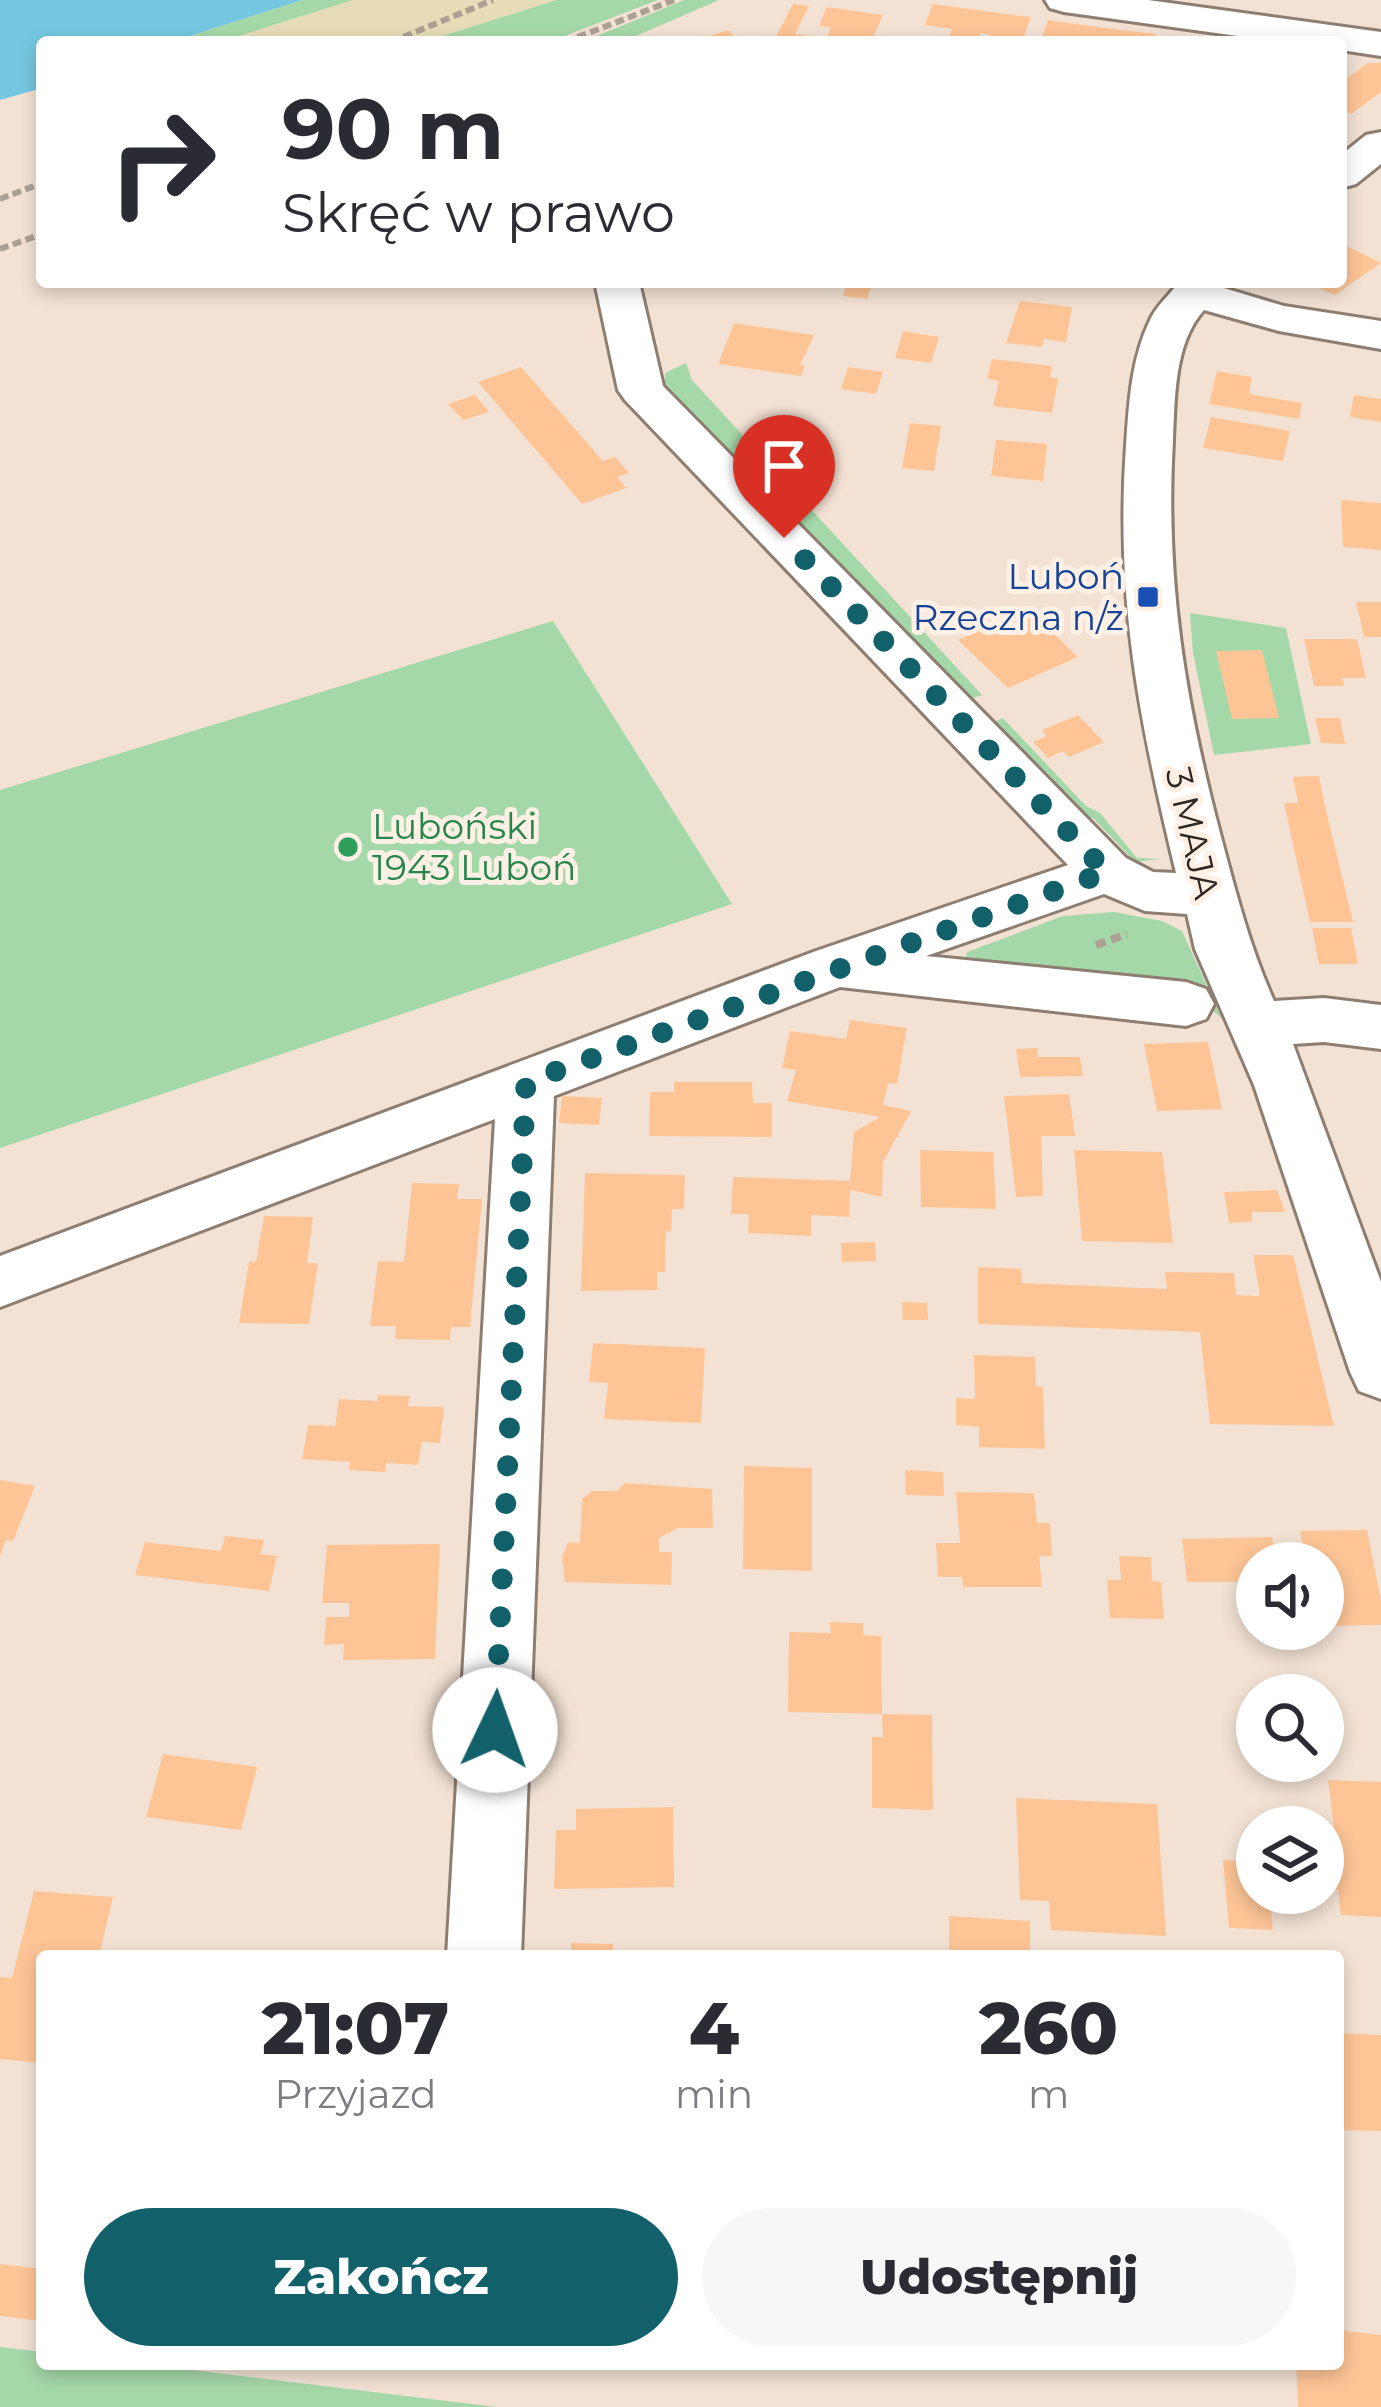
<!DOCTYPE html>
<html lang="pl">
<head>
<meta charset="utf-8">
<style>
  body { margin:0; font-family:Montserrat,sans-serif; background:#f7f7f7; color:#2b2b33; height:100vh; display:flex; flex-direction:column; font-size:45px; white-space:nowrap }
  * { box-sizing:border-box; margin:0 }
  p { font-size:39px; color:#7c7c81 }
  .icon { flex:none; width:66px; height:66px; fill:none; stroke:currentColor; stroke-width:2; stroke-linecap:round; stroke-linejoin:round }
  .map { position:relative; flex:1; overflow:hidden }
  .drawer { position:absolute; left:36px; top:1950px; width:1308px; height:420px; display:flex; flex-direction:column; background:#fff; border-radius:12px; box-shadow:0 6px 18px #0003 }
  .drawer>* { flex:none }
  .guide { position:absolute; left:36px; top:36px; width:1311px; height:252px; border-radius:12px; box-shadow:0 6px 18px #0003; background:#fff; color:#2b2b33; overflow:hidden }
  .tools { position:absolute; left:1236px; top:1542px; display:grid; gap:24px }
  .tools a { display:grid; place-items:center; width:108px; height:108px; border-radius:50%; background:#fff; box-shadow:0 6px 18px #0003; font-size:60px }
  .pin { position:absolute; display:grid; place-items:center; width:102px; height:102px; color:#fff; margin:-123px -51px; border-radius:50% 50% 50% 0; rotate:-45deg; box-shadow:0 0 12px #0007 }
  .pin .icon { rotate:45deg }
  .me { position:absolute; width:132px; margin:-66px; rotate:3deg; stroke-linejoin:round; filter:drop-shadow(0 0 9px #0008) }
  .turn { display:flex; align-items:center; gap:42px; height:252px; padding:0 48px; font-size:54px }
  .turn .icon { width:156px; height:156px; stroke-width:2.5 }
  .turn b { display:block; font-size:84px; line-height:102px }
  .eta { display:flex; justify-content:space-evenly; align-items:center; height:204px; text-align:center }
  .eta b { font-size:72px; font-weight:800; line-height:84px }
  .primary-button { display:flex; gap:24px; margin-top:auto; padding:24px 48px }
  .primary-button a { flex:1; height:138px; border-radius:72px; background:#12616a; color:#fff; font-size:48px; font-weight:800; line-height:138px; text-align:center }
  .primary-button a+a { background:#f7f7f7; color:#2b2b33 }
  .map>svg:first-child { display:block }
  .green { fill:#a5d8a9 }
  .sand { fill:#e6dcb7 }
  .water { fill:#75c7e1 }
  .building { fill:#fdc596 }
  .lines { fill:none; stroke-linecap:round; stroke-linejoin:round }
  .street-casing { stroke:#8d7e71; stroke-width:6 }
  .path-far1 { stroke:#ac9f94; stroke-width:6; stroke-dasharray:9 4.5; stroke-linecap:butt }
  .path { stroke:#ac9f94; stroke-width:8; stroke-dasharray:10 6; stroke-linecap:butt }
  .street { fill:#fff; fill-rule:evenodd }
  .route { stroke:#12616a; stroke-width:21; stroke-dasharray:0 37.8 }
  .transit-dot { fill:#1a4fb4; stroke:#fef0e5; stroke-width:4.5 }
  .leisure-dot { fill:#2e9e5b; stroke:#fef0e5; stroke-width:4.5 }
  .labels { text-anchor:middle; dominant-baseline:central; stroke-width:10; stroke-linejoin:round; paint-order:stroke }
  .transit-label { font-size:36px; fill:#164399; stroke:#fef0e5; text-anchor:end }
  .leisure-label { font-size:36px; fill:#27864d; stroke:#fef0e5; text-anchor:start }
  .street-label { font-size:36px; fill:#2d2722; stroke:#fef0e5 }
</style>
</head>
<body>
<div class="map">
<svg width="1381" height="2407" viewBox="0 0 1381 2407">
  <rect width="100%" height="100%" fill="#f3e2d4"/>
  <g class="green">
    <polygon points="302,0 354,0 220,42 171,42"/>
    <polygon points="556,0 658,0 549,42 423,42"/>
    <polygon points="684,0 719,0 622,42 592,38"/>
    <polygon points="686,363 692,380 982,695 966,700 674,395 665,384 665,373"/>
    <polygon points="1190,613 1286,628 1311,744 1214,755 1193,653"/>
    <polygon points="553,621 732,904 0,1148 0,790"/>
    <polygon points="1003,718 1086,806 1100,813 1137,858 1160,859 1135,862 1093,818 1084,822 990,724"/>
    <polygon points="1114,912 1162,921 1182,931 1222,1019 1189,988 964,968 967,952 1063,916"/>
    <polygon points="0,2347 42,2352 42,2364 143,2364 497,2407 0,2407"/>
  </g>
  <polygon class="sand" points="353,0 556,0 423,42 220,42"/>
  <polygon class="water" points="0,0 302,0 171,42 42,42 42,88 0,100"/>
  <g class="building">
    <polygon points="793,4 809,6 795,34 817,37 815,42 775,39"/>
    <polygon points="933,4 999,13 1031,17 1022,42 988,42 991,35 981,33 977,42 947,42 952,29 925,25"/>
    <polygon points="827,7 883,15 871,42 826,40 831,27 819,26"/>
    <polygon points="1048,20 1112,29 1156,34 1154,42 1042,38"/>
    <polygon points="728,30 738,40 750,37 755,42 691,42"/>
    <polygon points="1368,63 1381,63 1381,92 1351,114 1341,109 1341,76 1349,77"/>
    <polygon points="1341,243 1381,263 1335,295 1305,282 1341,282"/>
    <polygon points="847,282 872,284 867,299 843,296"/>
    <polygon points="1020,301 1072,307 1066,342 1044,339 1042,347 1006,343"/>
    <polygon points="734,323 814,335 800,365 805,365 801,376 718,364"/>
    <polygon points="903,331 939,337 931,363 895,358"/>
    <polygon points="992,359 1052,366 1050,377 1058,379 1052,413 993,406 999,381 987,379"/>
    <polygon points="521,367 603,461 615,457 629,473 617,477 626,488 582,504 478,382"/>
    <polygon points="848,367 883,372 876,394 841,389"/>
    <polygon points="1217,371 1252,377 1249,394 1302,403 1299,419 1209,404"/>
    <polygon points="475,395 489,412 463,420 448,404"/>
    <polygon points="1354,395 1381,399 1381,422 1350,417"/>
    <polygon points="1211,417 1290,431 1283,461 1203,448"/>
    <polygon points="910,423 941,426 934,471 902,468"/>
    <polygon points="996,440 1047,444 1043,481 991,476"/>
    <polygon points="1341,500 1381,503 1381,550 1343,547"/>
    <polygon points="1356,602 1381,602 1381,637 1364,637"/>
    <polygon points="1028,609 1078,657 1008,688 958,640"/>
    <polygon points="1304,639 1357,639 1366,678 1342,678 1344,686 1314,686"/>
    <polygon points="1262,650 1279,718 1232,719 1216,651"/>
    <polygon points="1078,715 1104,742 1069,757 1063,751 1048,758 1033,742 1047,736 1042,730"/>
    <polygon points="1315,718 1340,718 1345,744 1321,743"/>
    <polygon points="1319,776 1324,802 1353,922 1310,922 1284,803 1298,803 1293,777"/>
    <polygon points="1312,928 1351,928 1358,964 1319,964"/>
    <polygon points="850,1020 907,1028 897,1084 888,1083 883,1105 911,1111 883,1162 882,1197 850,1190 849,1217 811,1215 811,1236 748,1233 749,1214 731,1214 733,1177 850,1181 854,1132 880,1117 787,1101 796,1070 782,1068 790,1031 846,1039"/>
    <polygon points="1208,1042 1222,1109 1157,1111 1144,1044"/>
    <polygon points="1037,1048 1038,1057 1080,1057 1083,1076 1020,1077 1016,1049"/>
    <polygon points="674,1082 752,1082 753,1103 772,1103 772,1137 649,1136 650,1092 674,1092"/>
    <polygon points="1069,1094 1075,1136 1041,1136 1043,1196 1016,1197 1004,1096"/>
    <polygon points="562,1096 602,1098 599,1125 559,1123"/>
    <polygon points="920,1150 993,1152 996,1209 921,1207"/>
    <polygon points="1074,1150 1162,1152 1173,1243 1082,1241"/>
    <polygon points="585,1173 685,1175 684,1209 672,1209 671,1232 666,1231 665,1272 657,1272 657,1290 581,1291"/>
    <polygon points="412,1183 459,1184 457,1199 482,1199 470,1327 451,1327 450,1340 395,1339 396,1326 370,1326 378,1261 404,1262"/>
    <polygon points="1277,1190 1285,1212 1252,1212 1252,1222 1229,1223 1224,1192"/>
    <polygon points="264,1216 313,1217 307,1263 318,1263 309,1324 239,1323 249,1261 256,1262"/>
    <polygon points="875,1242 876,1261 842,1262 841,1243"/>
    <polygon points="1253,1255 1293,1255 1334,1426 1210,1424 1200,1332 978,1324 978,1267 1021,1269 1022,1283 1167,1289 1165,1272 1234,1273 1236,1295 1260,1296"/>
    <polygon points="902,1302 927,1303 928,1320 903,1320"/>
    <polygon points="593,1343 705,1348 701,1423 604,1419 608,1383 589,1382"/>
    <polygon points="974,1355 1035,1357 1036,1386 1043,1387 1045,1449 979,1447 979,1427 956,1425 956,1398 975,1399"/>
    <polygon points="378,1395 410,1396 408,1406 444,1407 440,1443 422,1442 418,1465 386,1463 385,1472 349,1470 350,1462 302,1459 308,1425 335,1426 339,1399 377,1401"/>
    <polygon points="744,1466 812,1468 812,1571 743,1569"/>
    <polygon points="905,1470 943,1472 944,1496 906,1495"/>
    <polygon points="0,1480 35,1486 13,1541 6,1540 0,1556"/>
    <polygon points="625,1483 712,1489 713,1528 678,1528 659,1538 659,1552 672,1552 671,1585 565,1582 562,1557 568,1542 580,1543 582,1499 592,1491 617,1491"/>
    <polygon points="956,1492 1034,1493 1037,1523 1050,1523 1052,1556 1039,1556 1042,1587 963,1587 962,1577 938,1577 936,1543 960,1543"/>
    <polygon points="1367,1530 1381,1600 1381,1625 1323,1626 1323,1563 1306,1563 1300,1531"/>
    <polygon points="225,1536 264,1540 260,1554 277,1556 269,1591 135,1575 145,1542 221,1551"/>
    <polygon points="1272,1537 1277,1563 1257,1563 1257,1627 1245,1627 1238,1582 1187,1582 1182,1539"/>
    <polygon points="440,1544 435,1659 343,1660 344,1644 324,1645 326,1617 349,1617 349,1603 322,1603 327,1545"/>
    <polygon points="1119,1556 1151,1557 1152,1581 1161,1582 1164,1619 1110,1618 1107,1580 1121,1580"/>
    <polygon points="830,1622 863,1623 863,1635 881,1636 882,1714 788,1712 789,1632 831,1633"/>
    <polygon points="882,1714 932,1715 933,1810 872,1808 872,1737 883,1737"/>
    <polygon points="163,1754 257,1767 241,1830 146,1817"/>
    <polygon points="1328,1780 1381,1782 1381,1917 1341,1915 1338,1890 1323,1889 1323,1866 1339,1866"/>
    <polygon points="1016,1798 1157,1804 1166,1936 1051,1930 1049,1901 1020,1900"/>
    <polygon points="673,1807 674,1887 554,1889 556,1830 576,1830 576,1809"/>
    <polygon points="1223,1860 1257,1862 1257,1893 1269,1893 1273,1930 1229,1928"/>
    <polygon points="34,1891 113,1897 99,1956 42,1956 42,2063 0,2059 0,1977 12,1978"/>
    <polygon points="949,1916 1030,1921 1030,1956 949,1956"/>
    <polygon points="571,1943 613,1944 613,1956 571,1956"/>
    <polygon points="1338,2033 1381,2035 1381,2131 1338,2130"/>
    <polygon points="0,2264 42,2269 42,2321 0,2316"/>
    <polygon points="1338,2330 1381,2335 1381,2407 1298,2407 1296,2364 1338,2364"/>
  </g>
  <g class="lines">
    <g class="street-casing">
      <g id="street">
        <polygon points="1045,0 1148,0 1381,32 1381,56 1341,50 1341,42 1281,42 1064,12 1050,8"/>
        <polygon points="1381,132 1381,164 1356,184 1341,188 1341,155 1366,135"/>
        <path d="M595,282H639L663,386L1126,858L1153,872L1176,873C1140,724 1115,600 1126,446C1129,402 1131,360 1150,320C1156,306 1169,296 1177,284L1228,282L1224,288L1284,306L1381,321V349L1279,331L1204,310C1174,343 1175,398 1173,440C1165,581 1185,701 1221,837C1236,893 1250,948 1274,1001L1324,998L1381,1005V1049L1324,1042L1293,1044L1381,1282V1399L1359,1391L1350,1372L1254,1085L1195,949L1187,914L1145,911L1104,894L926,956L1186,982L1206,989L1214,1004L1206,1019L1186,1026L840,987L554,1096L521,1956H447L495,1119L0,1307V1256L816,951L1068,865L625,400L618,390Z"/>
      </g>
    </g>
    <g class="path-far1">
      <polyline points="391,42 493,0"/>
      <polyline points="565,42 674,0"/>
      <polyline points="0,199 42,183"/>
      <polyline points="0,249 42,234"/>
    </g>
    <polyline class="path" points="1096,945 1127,934"/>
    <use href="#street" class="street"/>
  </g>
  <g class="lines">
    <polyline class="route" points="495,1730 526,1082 1107,872 784,538"/>
  </g>
  <rect class="transit-dot" x="1136" y="585" width="24" height="24" rx="6"/>
  <circle class="leisure-dot" cx="348" cy="847" r="12"/>
  <g class="labels">
    <g class="transit-label">
      <text x="1124" y="576">Luboń<tspan x="1124" dy="41">Rzeczna n/ż</tspan></text>
    </g>
    <g class="leisure-label">
      <text x="372" y="826">Luboński<tspan x="372" dy="41">1943 Luboń</tspan></text>
    </g>
    <g class="street-label">
      <text transform="translate(1193 833) rotate(77)">3 MAJA</text>
    </g>
  </g>
</svg>
<div class="tools">
<a><svg class="icon" aria-label="sound" viewBox="0 0 24 24"><path d="M4 9h4l5-4v14l-5-4H4zM17 9q2 3 0 6"/></svg></a>
<a><svg class="icon" aria-label="search" viewBox="0 0 24 24"><circle cx="10" cy="10" r="6"/><path d="M15 15l6 6"/></svg></a>
<a><svg class="icon" aria-label="layers" viewBox="0 0 24 24"><path d="M12 4l9 5-9 5-9-5zM3 14l9 5 9-5"/></svg></a>
</div>
<div class="pin" style="left:784px;top:538px;background:#d93025"><svg class="icon" aria-label="arrive" viewBox="0 0 24 24"><path d="M6 21V4h12l-3 4 3 4H6"/></svg></div>
<svg class="me" style="left:495px;top:1730px" viewBox="-20 -20 40 40"><circle r="19" fill="#fff"/><path d="M0-13L10 11 0 6-10 11z" fill="#12616a"/></svg>
<div class="guide">
<div class="turn"><svg class="icon" aria-label="right" viewBox="0 0 24 24"><path d="M7 20v-9h11M14 6l5 5-5 5"/></svg><div><b>90 m</b>Skręć w prawo</div></div>
</div>
<section class="drawer">
<div class="eta">
<div><b>21:07</b><p>Przyjazd</p></div>
<div><b>4</b><p>min</p></div>
<div><b>260</b><p>m</p></div>
</div>
<div class="primary-button"><a>Zakończ</a><a>Udostępnij</a></div>
</section>
</div>
</body>
</html>
